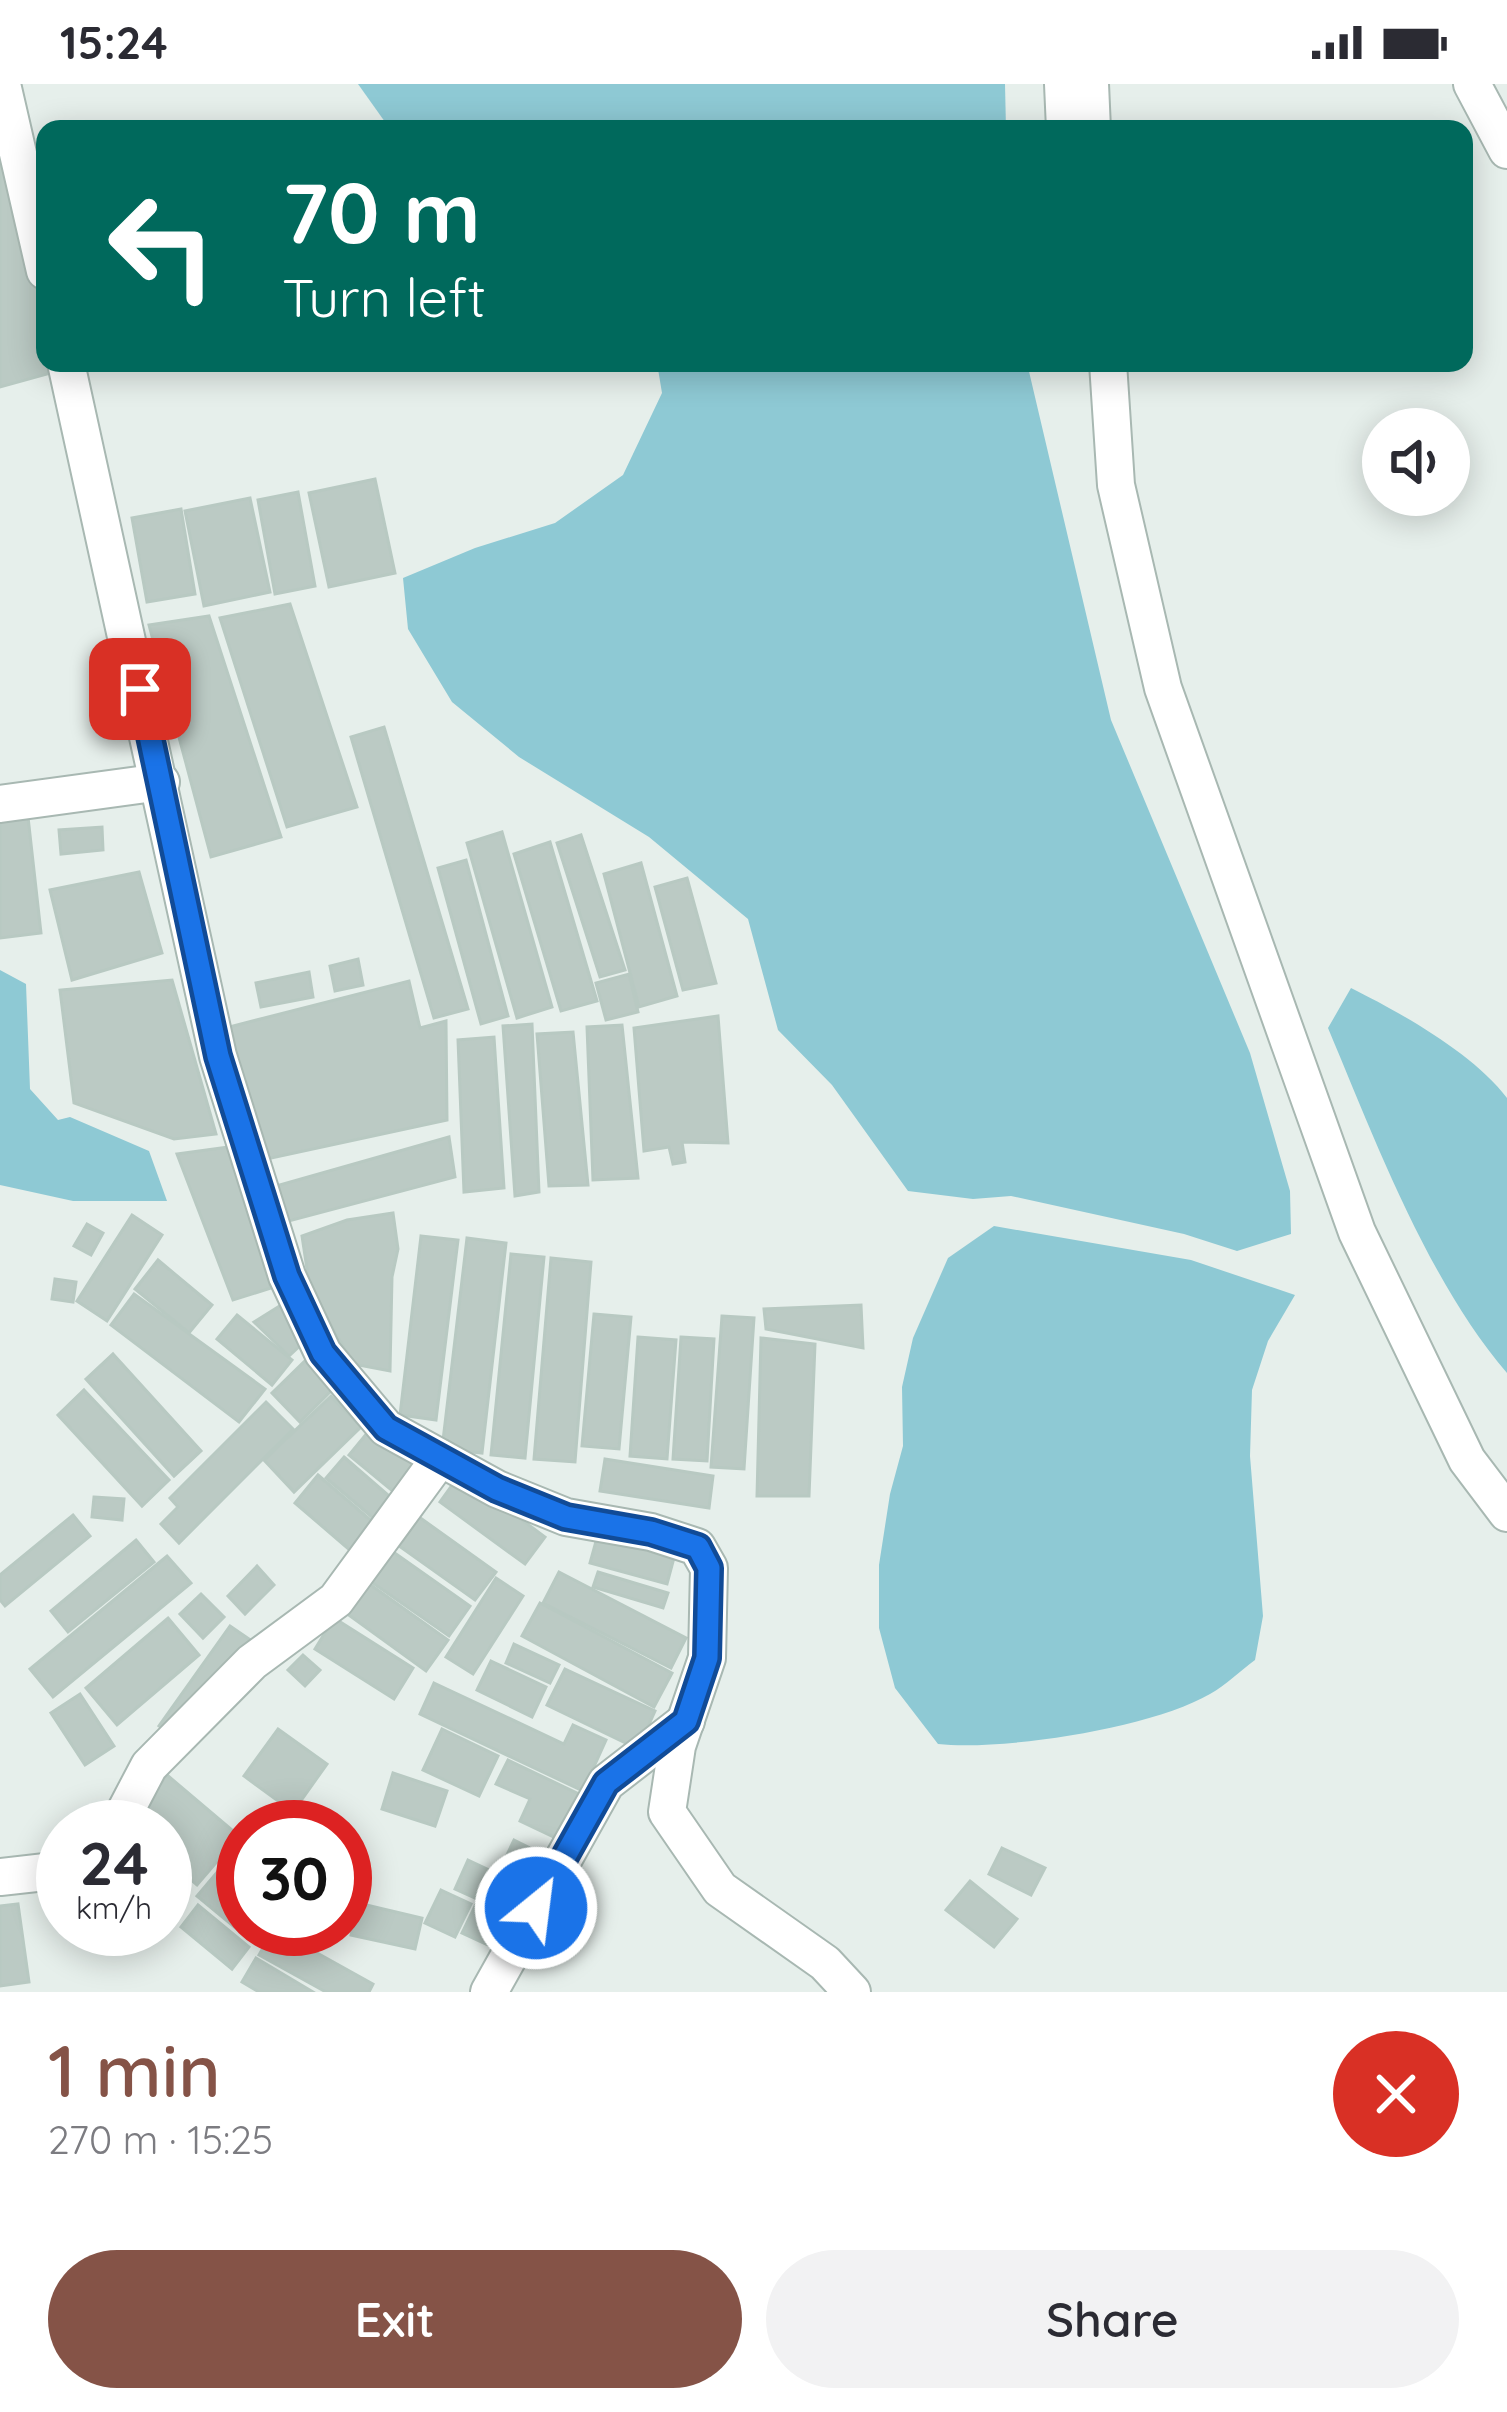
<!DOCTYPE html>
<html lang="en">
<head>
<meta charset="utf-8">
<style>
  body { margin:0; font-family:Quicksand,sans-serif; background:#f2f2f3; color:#2b2b33; height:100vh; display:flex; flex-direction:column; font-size:45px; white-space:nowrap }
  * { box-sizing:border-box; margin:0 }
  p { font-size:39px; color:#7c7c81 }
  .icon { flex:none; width:66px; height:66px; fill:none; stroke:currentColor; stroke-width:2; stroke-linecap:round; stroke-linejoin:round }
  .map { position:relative; height:1908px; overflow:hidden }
  .sheet { display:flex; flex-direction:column; background:#fff; flex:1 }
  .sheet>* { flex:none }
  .top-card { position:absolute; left:36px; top:36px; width:1437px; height:252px; border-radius:24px; box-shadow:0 6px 30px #0003; background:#00695c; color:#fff; overflow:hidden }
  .buttons { position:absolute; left:1362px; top:324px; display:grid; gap:24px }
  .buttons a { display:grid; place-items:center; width:108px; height:108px; border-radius:50%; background:#fff; box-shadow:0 6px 30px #0003; font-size:60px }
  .speed { position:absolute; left:36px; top:1716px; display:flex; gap:24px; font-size:60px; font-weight:700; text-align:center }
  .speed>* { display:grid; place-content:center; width:156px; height:156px; border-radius:50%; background:#fff; box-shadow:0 6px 30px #0003; line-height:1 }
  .speed small { font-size:30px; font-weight:400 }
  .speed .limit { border:18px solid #d22; background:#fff; color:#111 }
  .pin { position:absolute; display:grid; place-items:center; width:102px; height:102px; color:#fff; margin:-51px; border-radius:24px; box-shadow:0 6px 18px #0006 }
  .me { position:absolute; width:132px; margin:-66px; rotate:29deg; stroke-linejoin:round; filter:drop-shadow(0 0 9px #0008) }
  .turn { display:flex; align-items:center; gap:42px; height:252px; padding:0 48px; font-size:54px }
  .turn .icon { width:156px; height:156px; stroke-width:2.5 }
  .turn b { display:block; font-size:84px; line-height:102px }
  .round { display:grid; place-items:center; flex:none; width:126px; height:126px; border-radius:63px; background:#f2f2f3 }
  .headline { display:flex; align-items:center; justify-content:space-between; height:204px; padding:0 48px }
  h1 { font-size:72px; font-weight:600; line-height:90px; color:#855347 }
  .cta { display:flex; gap:24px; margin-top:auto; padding:24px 48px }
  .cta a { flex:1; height:138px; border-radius:72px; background:#855347; color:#fff; font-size:48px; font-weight:600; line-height:138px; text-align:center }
  .cta a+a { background:#f2f2f3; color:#2b2b33 }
  .status { display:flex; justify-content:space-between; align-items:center; height:84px; padding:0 60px; background:#fff; direction:ltr }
  .status svg { height:33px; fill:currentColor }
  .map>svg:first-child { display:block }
  .water { fill:#8ec9d4 }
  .building { fill:#bbcac4; stroke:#b8c9c2; stroke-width:3 }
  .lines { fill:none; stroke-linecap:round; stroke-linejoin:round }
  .minor-casing { stroke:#a8b8b2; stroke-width:40 }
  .minor { stroke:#fff; stroke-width:36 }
  .route-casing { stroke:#114b97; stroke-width:30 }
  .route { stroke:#1a73e8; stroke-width:21 }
</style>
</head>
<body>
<div class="status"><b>15:24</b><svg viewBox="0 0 49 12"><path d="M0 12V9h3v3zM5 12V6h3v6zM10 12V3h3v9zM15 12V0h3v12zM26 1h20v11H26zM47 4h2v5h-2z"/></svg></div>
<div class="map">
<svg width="1507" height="1908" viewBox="0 0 1507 1908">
  <rect width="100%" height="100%" fill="#e6efeb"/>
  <g class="water">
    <polygon points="358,0 1005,0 1006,45 390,45"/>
    <polygon points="657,279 1027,279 1111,636 1250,969 1290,1107 1291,1150 1237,1167 1184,1150 1011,1112 973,1115 908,1107 832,1001 778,946 748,835 649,753 519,673 452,618 408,545 403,494 475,464 555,439 623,391 662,309"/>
    <polygon points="0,886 26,900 30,1005 58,1036 70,1033 149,1067 167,1117 73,1117 0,1101"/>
    <path d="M1351,904C1401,929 1473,969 1507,1014V1289C1428,1197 1375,1056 1328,944Z"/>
    <path d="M994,1142L1191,1176L1295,1211L1268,1257L1252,1306L1250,1372L1263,1532L1255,1576C1240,1587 1226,1601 1210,1610C1152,1644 1004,1667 938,1660L895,1604L879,1544V1481L890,1410L903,1362L902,1303L913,1254L948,1174Z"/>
  </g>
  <g class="building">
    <polygon points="0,36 45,210 45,279 63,279 65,285 0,303"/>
    <polygon points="375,395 395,489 329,503 309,409"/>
    <polygon points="298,408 315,502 275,510 258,416"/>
    <polygon points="250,414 270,508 204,522 185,427"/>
    <polygon points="181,425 195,510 147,518 132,434"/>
    <polygon points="290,520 357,723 287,743 220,534"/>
    <polygon points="209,532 281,753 211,773 149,541"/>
    <polygon points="384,643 468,925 434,934 351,653"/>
    <polygon points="28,733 41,849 0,854 0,736"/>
    <polygon points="102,743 103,766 61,770 59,746"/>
    <polygon points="502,748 552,923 517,934 467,759"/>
    <polygon points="581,751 625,886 600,893 557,759"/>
    <polygon points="550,758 597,917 561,927 514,770"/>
    <polygon points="466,776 508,932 481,940 438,784"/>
    <polygon points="641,779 677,912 639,923 604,790"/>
    <polygon points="139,788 162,869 72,896 50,806"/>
    <polygon points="687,794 716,899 683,906 655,803"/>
    <polygon points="358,875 363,901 335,907 330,882"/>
    <polygon points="309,888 313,913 261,923 256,899"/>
    <polygon points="629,890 638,928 606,936 596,899"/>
    <polygon points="172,896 216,1050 174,1055 74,1019 60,906"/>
    <polygon points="409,897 420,944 446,937 447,1036 262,1076 229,943"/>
    <polygon points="718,932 728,1059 682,1058 685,1078 673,1080 669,1063 644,1067 634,944"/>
    <polygon points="532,940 539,1108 515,1112 503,942"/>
    <polygon points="622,941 638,1094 593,1096 587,943"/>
    <polygon points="573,948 588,1101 549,1102 537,950"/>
    <polygon points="494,953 504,1104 464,1108 458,956"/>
    <polygon points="449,1053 455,1093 285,1138 276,1102"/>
    <polygon points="229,1063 271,1204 233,1216 177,1070"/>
    <polygon points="393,1129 398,1165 392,1193 390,1287 353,1280 310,1205 302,1152 347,1136"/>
    <polygon points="132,1131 162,1151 107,1237 77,1217"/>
    <polygon points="87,1140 103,1149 91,1171 74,1162"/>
    <polygon points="421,1152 458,1156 436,1336 400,1331"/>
    <polygon points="467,1154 506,1159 482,1369 442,1365"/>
    <polygon points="511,1170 544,1173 525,1374 491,1371"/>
    <polygon points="551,1174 591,1178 575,1378 534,1375"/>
    <polygon points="158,1176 212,1221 189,1249 135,1205"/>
    <polygon points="55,1195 76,1198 73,1218 52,1215"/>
    <polygon points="134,1210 265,1305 239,1338 111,1241"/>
    <polygon points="283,1220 303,1259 289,1272 254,1238"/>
    <polygon points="861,1221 863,1264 766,1245 764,1225"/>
    <polygon points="594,1230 631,1233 619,1365 582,1362"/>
    <polygon points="237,1231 292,1276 272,1301 217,1255"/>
    <polygon points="722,1232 754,1234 744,1385 711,1383"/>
    <polygon points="638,1253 676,1256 667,1375 630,1372"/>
    <polygon points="681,1253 714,1255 707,1377 673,1375"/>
    <polygon points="761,1254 815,1260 809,1412 757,1412"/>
    <polygon points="113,1270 201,1367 174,1392 86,1295"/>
    <polygon points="308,1274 335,1303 300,1338 272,1309"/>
    <polygon points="84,1306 169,1396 142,1422 58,1331"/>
    <polygon points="331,1312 361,1343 294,1408 264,1376"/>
    <polygon points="266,1318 293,1345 179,1459 161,1440 178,1423 170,1414"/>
    <polygon points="372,1343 424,1386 401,1414 349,1371"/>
    <polygon points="344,1373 396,1418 379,1439 326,1394"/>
    <polygon points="605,1375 713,1392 709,1424 600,1407"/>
    <polygon points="460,1390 545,1453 525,1480 440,1418"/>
    <polygon points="318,1391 381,1445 358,1473 295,1419"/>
    <polygon points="94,1413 124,1415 122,1436 92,1433"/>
    <polygon points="73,1431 90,1452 5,1522 0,1516 0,1491"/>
    <polygon points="419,1433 496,1488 475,1516 399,1462"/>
    <polygon points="598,1450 675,1470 667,1500 590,1479"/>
    <polygon points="136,1456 154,1478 68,1548 51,1527"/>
    <polygon points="389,1465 470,1522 449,1552 367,1495"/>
    <polygon points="167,1472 191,1499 53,1613 30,1585"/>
    <polygon points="257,1482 274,1501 245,1530 228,1512"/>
    <polygon points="559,1488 686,1554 671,1584 543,1519"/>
    <polygon points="598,1488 668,1509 663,1524 593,1503"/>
    <polygon points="361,1494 448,1556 426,1587 339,1524"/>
    <polygon points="496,1494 523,1512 473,1590 446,1573"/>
    <polygon points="201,1510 224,1533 203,1554 180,1530"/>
    <polygon points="540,1519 672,1589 654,1623 522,1552"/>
    <polygon points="168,1534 199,1571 117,1641 86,1604"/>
    <polygon points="334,1534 413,1584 394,1615 315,1565"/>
    <polygon points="230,1542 259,1562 189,1663 159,1642"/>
    <polygon points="514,1560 559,1581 550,1599 506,1579"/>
    <polygon points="303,1571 320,1586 305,1602 288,1586"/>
    <polygon points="491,1577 546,1603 532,1633 477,1606"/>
    <polygon points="565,1585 655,1627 638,1665 547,1621"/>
    <polygon points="434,1599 564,1660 573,1641 606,1656 583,1707 420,1630"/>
    <polygon points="80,1610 114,1662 85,1681 51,1629"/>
    <polygon points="278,1645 327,1680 293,1728 244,1692"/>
    <polygon points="442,1645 498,1672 479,1712 423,1686"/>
    <polygon points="508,1676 581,1711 560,1756 520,1737 530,1715 496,1700"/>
    <polygon points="393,1689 447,1707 435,1742 382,1725"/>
    <polygon points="167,1691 239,1752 197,1801 165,1774 165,1743 126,1740"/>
    <polygon points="514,1756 550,1774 539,1796 503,1779"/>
    <polygon points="1002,1764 1045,1784 1031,1811 989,1790"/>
    <polygon points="468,1776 489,1786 475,1814 455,1805"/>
    <polygon points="493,1785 531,1803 501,1867 462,1849"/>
    <polygon points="219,1786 243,1805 243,1841 238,1846 197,1812"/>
    <polygon points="970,1797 1017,1835 994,1863 946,1826"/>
    <polygon points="441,1806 471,1820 455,1853 425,1839"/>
    <polygon points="358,1819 422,1834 415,1865 351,1851"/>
    <polygon points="18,1820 29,1898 0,1902 0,1822"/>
    <polygon points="198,1821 249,1863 232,1885 181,1843"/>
    <polygon points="274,1845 373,1900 369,1908 326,1908 259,1871"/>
    <polygon points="256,1874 313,1908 259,1908 242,1898"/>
  </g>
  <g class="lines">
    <g class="minor-casing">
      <g id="minor">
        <polyline points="2,0 45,187"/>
        <polyline points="1063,0 1065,45"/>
        <polyline points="1090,0 1092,45"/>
        <polyline points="1472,0 1507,66"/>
        <polyline points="66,279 218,972 287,1192 323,1269 386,1344 497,1405 566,1433 651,1448 697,1463 709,1484 707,1574 677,1662 667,1728 720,1805 825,1879 852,1908"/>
        <polyline points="1108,279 1116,401 1163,604 1357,1148 1467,1376 1507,1429"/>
        <polyline points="0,720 161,698"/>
        <polyline points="117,1743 149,1682 252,1578 336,1516 440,1374"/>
        <polyline points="0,1793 63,1786"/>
        <polyline points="489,1908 606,1699 686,1637"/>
      </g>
    </g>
    <use href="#minor" class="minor"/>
  </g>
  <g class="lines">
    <g class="route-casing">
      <polyline id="route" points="140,605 218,972 287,1192 323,1269 386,1344 497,1405 566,1433 651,1448 698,1463 709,1484 707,1574 686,1637 606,1699 536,1824"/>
    </g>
    <use href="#route" class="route"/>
  </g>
</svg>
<div class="buttons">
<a><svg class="icon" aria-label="sound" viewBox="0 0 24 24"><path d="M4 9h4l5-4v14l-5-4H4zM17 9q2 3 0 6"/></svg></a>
</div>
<div class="speed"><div>24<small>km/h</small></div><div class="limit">30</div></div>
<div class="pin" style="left:140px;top:605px;background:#d93025"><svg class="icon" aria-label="arrive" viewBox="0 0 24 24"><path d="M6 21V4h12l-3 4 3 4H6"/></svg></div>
<svg class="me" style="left:536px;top:1824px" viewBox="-20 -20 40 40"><circle r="17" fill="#1a73e8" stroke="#fff" stroke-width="3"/><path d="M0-11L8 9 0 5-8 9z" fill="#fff"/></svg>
<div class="top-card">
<div class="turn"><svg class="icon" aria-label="left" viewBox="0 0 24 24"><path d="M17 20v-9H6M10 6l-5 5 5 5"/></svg><div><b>70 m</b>Turn left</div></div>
</div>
</div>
<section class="sheet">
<div class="headline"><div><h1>1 min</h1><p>270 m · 15:25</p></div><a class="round" style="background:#d93025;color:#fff"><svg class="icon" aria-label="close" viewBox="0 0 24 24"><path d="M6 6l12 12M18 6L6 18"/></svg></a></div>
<div class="cta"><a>Exit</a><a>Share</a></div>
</section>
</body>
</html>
